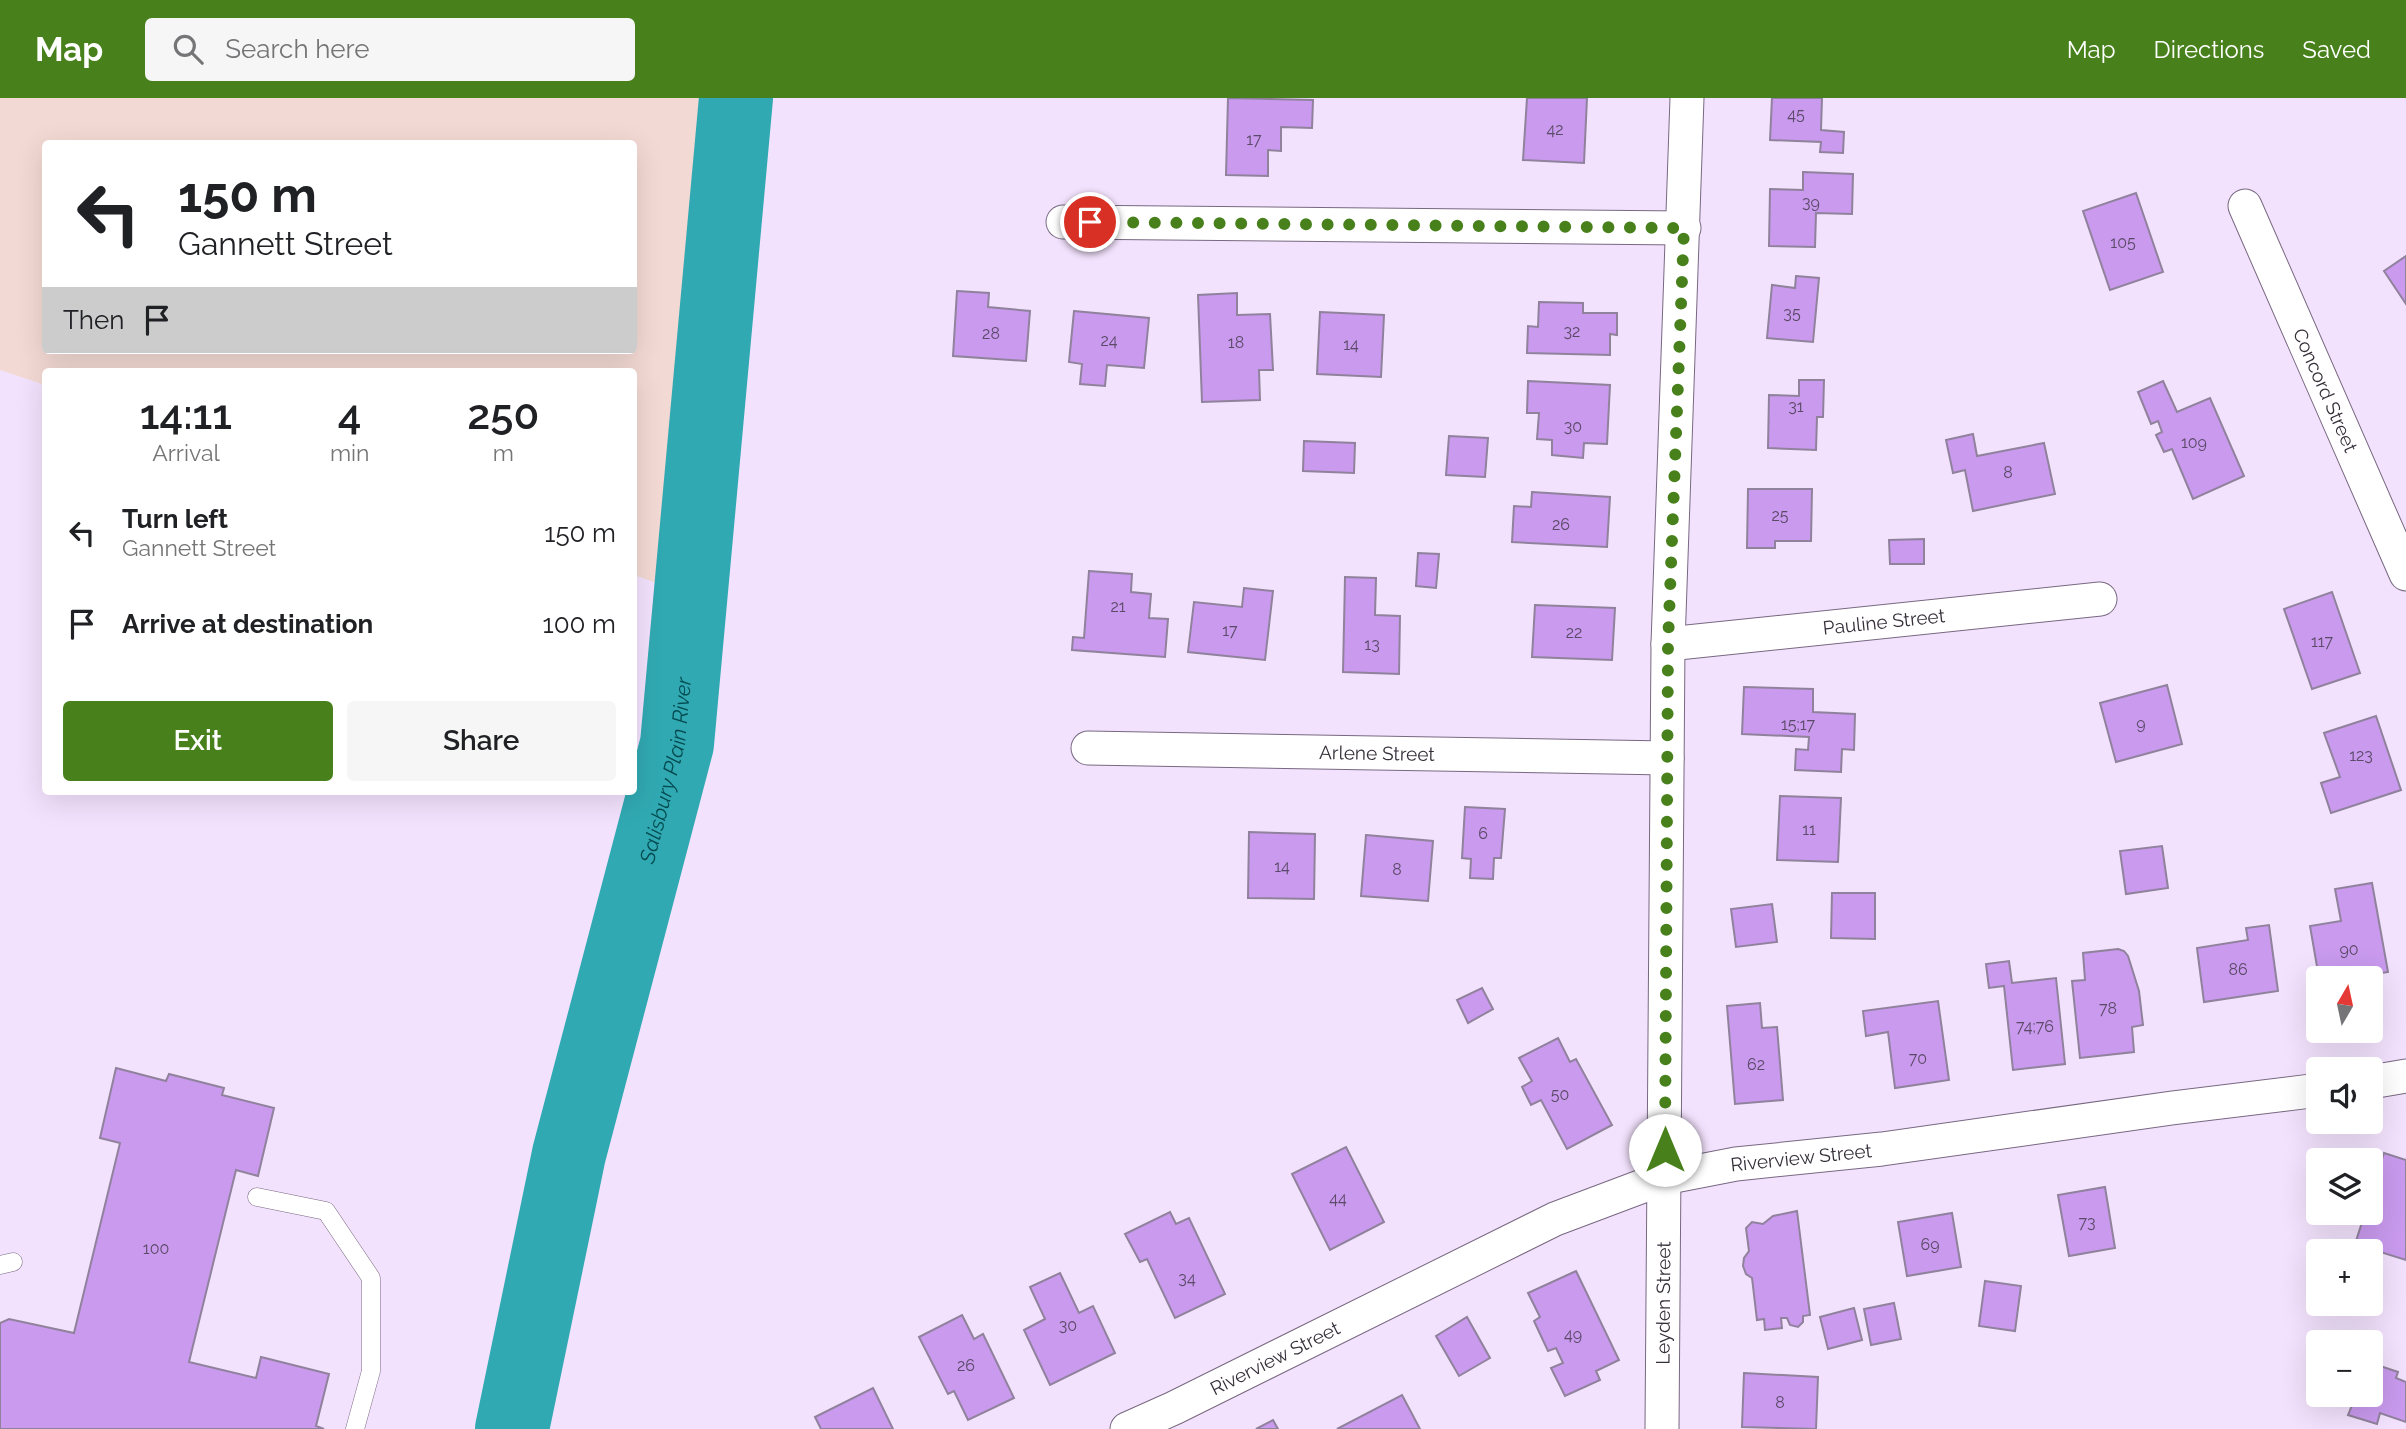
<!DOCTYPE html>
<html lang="en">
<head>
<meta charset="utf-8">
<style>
  body { margin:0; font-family:Raleway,sans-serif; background:#f6f6f6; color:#202124; height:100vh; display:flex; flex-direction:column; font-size:26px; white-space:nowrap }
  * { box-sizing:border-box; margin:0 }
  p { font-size:23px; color:#757577 }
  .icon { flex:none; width:38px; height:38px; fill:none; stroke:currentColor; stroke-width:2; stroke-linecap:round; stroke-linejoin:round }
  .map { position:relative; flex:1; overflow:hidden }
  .sheet { position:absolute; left:42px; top:270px; width:595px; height:427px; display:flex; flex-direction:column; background:#fff; border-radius:7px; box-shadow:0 7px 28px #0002 }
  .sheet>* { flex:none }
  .guide { position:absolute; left:42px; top:42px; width:595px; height:214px; border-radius:7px; box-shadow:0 7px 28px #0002; background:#fff; color:#202124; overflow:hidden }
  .needle { width:46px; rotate:9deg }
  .tools { position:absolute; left:2306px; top:868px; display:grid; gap:14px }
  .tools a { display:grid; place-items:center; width:77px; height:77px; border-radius:7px; background:#fff; box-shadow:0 7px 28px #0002; font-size:35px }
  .pin { position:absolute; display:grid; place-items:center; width:60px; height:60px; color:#fff; margin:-30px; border:4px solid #fff; border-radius:50%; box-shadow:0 2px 7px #0007 }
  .me { position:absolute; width:77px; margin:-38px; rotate:0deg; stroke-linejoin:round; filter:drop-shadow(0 0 5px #0008) }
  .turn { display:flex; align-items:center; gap:24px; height:147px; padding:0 21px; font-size:32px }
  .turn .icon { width:91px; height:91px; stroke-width:2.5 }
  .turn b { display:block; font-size:49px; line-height:60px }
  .then { display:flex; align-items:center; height:66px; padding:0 21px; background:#0003; gap:14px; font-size:26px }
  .eta { display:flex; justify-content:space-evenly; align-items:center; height:119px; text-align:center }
  .eta b { font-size:42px; font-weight:600; line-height:49px }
  .cta { display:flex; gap:14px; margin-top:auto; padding:14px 21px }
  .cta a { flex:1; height:80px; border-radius:7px; background:#48811c; color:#fff; font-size:28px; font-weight:600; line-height:80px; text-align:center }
  .cta a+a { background:#f6f6f6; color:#202124 }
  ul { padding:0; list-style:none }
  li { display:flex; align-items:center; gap:21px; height:91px; padding:0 21px }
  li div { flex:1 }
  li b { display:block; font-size:26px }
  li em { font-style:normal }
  header { display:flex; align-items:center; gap:42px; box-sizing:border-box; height:98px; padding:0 35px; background:#48811c; color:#fff }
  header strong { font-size:33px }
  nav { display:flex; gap:38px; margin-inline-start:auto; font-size:24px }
  .search { width:490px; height:63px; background:#f6f6f6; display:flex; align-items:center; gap:18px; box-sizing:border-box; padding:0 24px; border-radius:7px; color:#757577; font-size:26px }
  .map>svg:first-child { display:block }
  .education { fill:#f3d9d3; fill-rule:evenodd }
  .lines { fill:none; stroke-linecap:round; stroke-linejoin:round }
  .river { stroke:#31a9b2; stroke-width:74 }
  .building { fill:#c99aee; stroke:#90829c; stroke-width:2 }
  .lane-casing { stroke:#786880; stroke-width:19 }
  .street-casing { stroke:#786880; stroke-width:35 }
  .lane { stroke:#fff; stroke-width:18 }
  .street { stroke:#fff; stroke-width:33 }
  .route { stroke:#48811c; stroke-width:12; stroke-dasharray:0 21.6 }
  .labels { text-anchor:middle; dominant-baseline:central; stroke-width:6; stroke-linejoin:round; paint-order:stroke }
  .number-label { font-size:16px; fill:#5b4a67 }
  .street-label { font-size:19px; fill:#362f3a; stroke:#f3e2fd }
  .water-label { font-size:21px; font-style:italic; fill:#034b50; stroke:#f3e2fd }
</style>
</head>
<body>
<header>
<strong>Map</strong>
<div class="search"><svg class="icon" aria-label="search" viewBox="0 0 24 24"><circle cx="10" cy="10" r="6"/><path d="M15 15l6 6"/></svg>Search here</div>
<nav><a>Map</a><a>Directions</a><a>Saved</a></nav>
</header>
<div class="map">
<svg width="2406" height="1331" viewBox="0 0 2406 1331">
  <rect width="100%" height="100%" fill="#f3e2fd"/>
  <path class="education" d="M0,0H719L705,162L671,490L634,477V273H46L45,287L0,272ZM46,46H634V252H46Z"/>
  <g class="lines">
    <path class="river" id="s1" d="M512,1331L569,1056L677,646L736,0"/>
  </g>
  <g class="building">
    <polygon points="1228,0 1313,2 1312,30 1281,29 1281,53 1268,52 1268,78 1226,77"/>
    <polygon points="1527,0 1587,0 1584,65 1523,62"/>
    <polygon points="1772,0 1822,0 1821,32 1844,34 1843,55 1820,54 1821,44 1770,42"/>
    <polygon points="1803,74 1853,76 1852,116 1816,115 1815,149 1769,148 1770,91 1803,92"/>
    <polygon points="2136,95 2163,174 2110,192 2083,113"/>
    <polygon points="2406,158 2406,206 2384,173"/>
    <polygon points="1796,178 1819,180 1813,244 1767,240 1772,187 1795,190"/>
    <polygon points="957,193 989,195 988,209 1030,213 1026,263 953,258"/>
    <polygon points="1237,195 1237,217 1270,216 1273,272 1259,272 1260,302 1202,304 1198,197"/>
    <polygon points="1539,204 1583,205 1583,215 1617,215 1617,237 1610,236 1610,257 1527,255 1528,228 1538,229"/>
    <polygon points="1074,213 1149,220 1144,270 1107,267 1105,288 1080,286 1082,266 1069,264"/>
    <polygon points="1320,214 1384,217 1381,279 1317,276"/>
    <polygon points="1799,282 1824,282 1823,319 1817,319 1816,352 1768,350 1769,297 1799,298"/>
    <polygon points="1528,283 1610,287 1607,346 1584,345 1583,360 1552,357 1552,342 1537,341 1539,315 1527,315"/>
    <polygon points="2163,283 2177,314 2210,300 2244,378 2193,401 2172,351 2164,354 2156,337 2162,334 2158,323 2151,326 2138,294"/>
    <polygon points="1973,336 1977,358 2044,345 2055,396 1973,413 1965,372 1953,375 1946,342"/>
    <polygon points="1449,338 1488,340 1485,379 1446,377"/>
    <polygon points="1304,343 1355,345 1354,375 1303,373"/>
    <polygon points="1748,391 1812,391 1811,443 1775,443 1775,450 1747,450"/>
    <polygon points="1532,394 1610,399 1607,449 1512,444 1514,408 1531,409"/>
    <polygon points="1924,441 1924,466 1890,466 1889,442"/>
    <polygon points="1418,455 1439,456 1436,490 1416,488"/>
    <polygon points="1089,473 1132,476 1131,494 1151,496 1149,520 1168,521 1165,559 1072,552 1073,539 1084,540"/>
    <polygon points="1345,479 1376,480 1375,517 1400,518 1399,576 1343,574"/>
    <polygon points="1244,490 1273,493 1265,562 1188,554 1194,504 1242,509"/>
    <polygon points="2332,494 2360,575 2312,591 2284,511"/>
    <polygon points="1535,507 1615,510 1612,562 1532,559"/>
    <polygon points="2167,587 2182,646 2116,664 2100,605"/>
    <polygon points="1744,589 1813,591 1813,614 1855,616 1854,652 1842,651 1841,674 1795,672 1796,651 1808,652 1809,639 1742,636"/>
    <polygon points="2376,618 2401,692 2331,715 2321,685 2340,679 2324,635"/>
    <polygon points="1780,698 1841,700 1838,764 1777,762"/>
    <polygon points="1465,709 1505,711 1501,760 1494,760 1493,781 1470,780 1471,761 1462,760"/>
    <polygon points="1249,734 1315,736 1314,801 1248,800"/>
    <polygon points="1366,737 1433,743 1428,803 1361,798"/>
    <polygon points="2162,748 2168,790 2126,796 2120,753"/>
    <polygon points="2372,785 2388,874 2353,880 2319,880 2310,828 2341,823 2335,791"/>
    <polygon points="1832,795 1875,795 1875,841 1831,840"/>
    <polygon points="1772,806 1777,844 1736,849 1731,811"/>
    <polygon points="2269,827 2278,893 2204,904 2197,850 2248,842 2246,830"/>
    <polygon points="2118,851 2124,853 2128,858 2139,893 2143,927 2132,929 2134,954 2080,960 2072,883 2085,882 2083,855"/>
    <polygon points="2009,863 2012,885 2056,880 2065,966 2013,972 2004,888 1989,890 1986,866"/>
    <polygon points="1482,890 1493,911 1468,925 1457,902"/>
    <polygon points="1938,903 1949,982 1895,990 1888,934 1866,938 1863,913"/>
    <polygon points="1760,905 1762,930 1777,929 1783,1002 1735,1006 1727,908"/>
    <polygon points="1558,940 1570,964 1576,961 1612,1027 1567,1051 1541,1002 1531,1007 1522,989 1532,983 1519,960"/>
    <polygon points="116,970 166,983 169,976 224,990 222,997 274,1010 258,1078 236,1072 189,1264 256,1280 261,1259 329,1276 316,1328 324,1331 0,1331 0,1225 9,1221 74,1235 120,1045 100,1040"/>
    <polygon points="1346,1049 1384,1124 1330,1152 1292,1076"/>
    <polygon points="2384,1055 2406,1062 2406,1162 2355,1146 2365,1115 2371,1115 2371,1095"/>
    <polygon points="2105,1089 2115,1150 2069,1158 2058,1097"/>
    <polygon points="1797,1113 1810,1217 1803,1218 1803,1224 1798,1229 1790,1227 1787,1220 1781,1220 1782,1230 1765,1232 1764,1221 1757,1222 1752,1180 1746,1176 1743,1168 1744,1160 1749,1153 1746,1130 1752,1124 1763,1126 1773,1118"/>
    <polygon points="1170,1114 1176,1126 1189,1120 1225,1196 1175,1220 1147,1161 1140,1164 1125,1136"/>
    <polygon points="1952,1115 1961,1169 1907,1178 1898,1124"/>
    <polygon points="1576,1173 1619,1262 1596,1273 1600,1282 1565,1298 1551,1270 1563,1265 1556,1250 1548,1253 1534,1223 1540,1219 1528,1195"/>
    <polygon points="1060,1175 1079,1215 1093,1208 1115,1255 1050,1287 1024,1232 1045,1221 1030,1189"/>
    <polygon points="1985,1183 2021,1188 2015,1233 1979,1228"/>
    <polygon points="1894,1205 1901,1241 1871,1247 1864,1211"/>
    <polygon points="1854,1210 1862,1242 1828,1251 1820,1219"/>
    <polygon points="962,1217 974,1241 983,1236 1014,1300 968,1322 954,1293 948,1296 919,1239"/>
    <polygon points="1467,1219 1490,1260 1459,1278 1436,1238"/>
    <polygon points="2371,1258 2377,1260 2374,1266 2398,1274 2396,1280 2406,1284 2406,1324 2380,1315 2377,1326 2348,1317 2353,1305 2337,1299 2338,1297 2371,1297"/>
    <polygon points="1744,1275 1818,1279 1816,1331 1742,1329"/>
    <polygon points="873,1290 893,1331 821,1331 815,1319"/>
    <polygon points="1402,1297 1420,1331 1337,1331"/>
    <polygon points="1273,1322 1278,1331 1256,1331"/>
  </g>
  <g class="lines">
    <g class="lane-casing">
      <g id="lane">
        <polyline points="257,1099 326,1113 371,1180 371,1273 355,1331"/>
        <polyline points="0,1167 13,1164"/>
      </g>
    </g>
    <g class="street-casing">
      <g id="street">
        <path id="s2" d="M2245,108L2406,476"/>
        <polyline points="1063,124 1684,130"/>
        <path id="s3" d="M1668,546L2100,501"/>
        <path id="s4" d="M1088,650L1667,660"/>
        <polyline points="2371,984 2406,978"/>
        <path id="s5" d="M1127,1331L1174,1310L1555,1121L1664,1080L1736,1066L1882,1051L2172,1010L2319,992"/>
        <path id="s6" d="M1662,1331L1668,546L1687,0"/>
      </g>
    </g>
    <use href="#lane" class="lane"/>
    <use href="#street" class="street"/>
  </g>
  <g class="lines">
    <polyline class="route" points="1090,124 1684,130 1668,546 1665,1052"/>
  </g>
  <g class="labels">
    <g class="number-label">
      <text x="1796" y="16">45</text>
      <text x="1555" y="31">42</text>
      <text x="1254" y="41">17</text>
      <text x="1811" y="104">39</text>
      <text x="2123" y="144">105</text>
      <text x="1792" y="215">35</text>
      <text x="1572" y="233">32</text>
      <text x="991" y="235">28</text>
      <text x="1109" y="242">24</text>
      <text x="1236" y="244">18</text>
      <text x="1351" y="246">14</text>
      <text x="1796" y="308">31</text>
      <text x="1573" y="328">30</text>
      <text x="2194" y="344">109</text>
      <text x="2008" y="374">8</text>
      <text x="1780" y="417">25</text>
      <text x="1561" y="426">26</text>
      <text x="1118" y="508">21</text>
      <text x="1230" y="532">17</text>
      <text x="1574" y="534">22</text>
      <text x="2322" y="543">117</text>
      <text x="1372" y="546">13</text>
      <text x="2141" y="625">9</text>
      <text x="1798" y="626">15;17</text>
      <text x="2361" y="657">123</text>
      <text x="1809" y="731">11</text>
      <text x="1483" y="735">6</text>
      <text x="1282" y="768">14</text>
      <text x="1397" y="771">8</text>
      <text x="2349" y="851">90</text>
      <text x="2238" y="871">86</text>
      <text x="2108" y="910">78</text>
      <text x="2035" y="928">74;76</text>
      <text x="1918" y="960">70</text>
      <text x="1756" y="966">62</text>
      <text x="1560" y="996">50</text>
      <text x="1338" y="1100">44</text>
      <text x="2087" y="1124">73</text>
      <text x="1930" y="1146">69</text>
      <text x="156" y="1150">100</text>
      <text x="1187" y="1180">34</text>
      <text x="1068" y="1227">30</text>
      <text x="1573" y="1236">49</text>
      <text x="966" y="1267">26</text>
      <text x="1780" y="1304">8</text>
    </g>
    <g class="street-label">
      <text stroke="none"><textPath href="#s2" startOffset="201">Concord Street</textPath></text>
      <text stroke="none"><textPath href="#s3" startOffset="217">Pauline Street</textPath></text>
      <text stroke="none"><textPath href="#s4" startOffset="289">Arlene Street</textPath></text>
      <text stroke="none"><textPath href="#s5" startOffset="732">Riverview Street</textPath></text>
      <text stroke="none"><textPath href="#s6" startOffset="126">Leyden Street</textPath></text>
      <text stroke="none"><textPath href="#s5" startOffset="164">Riverview Street</textPath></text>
    </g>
    <g class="water-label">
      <text stroke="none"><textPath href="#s1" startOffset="677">Salisbury Plain River</textPath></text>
    </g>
  </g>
</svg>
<div class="tools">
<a><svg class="needle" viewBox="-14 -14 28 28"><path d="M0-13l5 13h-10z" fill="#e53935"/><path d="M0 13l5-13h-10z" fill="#757577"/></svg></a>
<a><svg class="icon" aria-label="sound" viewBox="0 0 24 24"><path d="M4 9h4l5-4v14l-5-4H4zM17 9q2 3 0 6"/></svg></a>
<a><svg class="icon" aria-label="layers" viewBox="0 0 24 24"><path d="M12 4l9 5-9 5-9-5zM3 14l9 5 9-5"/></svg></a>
<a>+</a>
<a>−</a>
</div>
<div class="pin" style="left:1090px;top:124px;background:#d93025"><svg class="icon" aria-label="arrive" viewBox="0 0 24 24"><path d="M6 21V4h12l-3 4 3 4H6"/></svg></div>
<svg class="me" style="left:1665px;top:1052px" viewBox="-20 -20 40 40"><circle r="19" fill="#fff"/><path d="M0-13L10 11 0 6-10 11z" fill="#48811c"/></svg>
<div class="guide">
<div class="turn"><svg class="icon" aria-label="left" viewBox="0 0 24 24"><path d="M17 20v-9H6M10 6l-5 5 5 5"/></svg><div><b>150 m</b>Gannett Street</div></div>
<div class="then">Then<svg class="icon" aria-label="arrive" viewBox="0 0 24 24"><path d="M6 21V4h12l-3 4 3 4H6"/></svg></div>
</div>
<section class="sheet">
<div class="eta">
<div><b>14:11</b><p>Arrival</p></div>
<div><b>4</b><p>min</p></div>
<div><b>250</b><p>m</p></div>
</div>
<ul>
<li><svg class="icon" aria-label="left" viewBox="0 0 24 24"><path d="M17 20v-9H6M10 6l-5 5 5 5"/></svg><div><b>Turn left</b><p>Gannett Street</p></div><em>150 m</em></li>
<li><svg class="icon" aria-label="arrive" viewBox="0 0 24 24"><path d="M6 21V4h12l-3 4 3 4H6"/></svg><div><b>Arrive at destination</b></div><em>100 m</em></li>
</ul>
<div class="cta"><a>Exit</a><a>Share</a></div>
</section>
</div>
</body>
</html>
